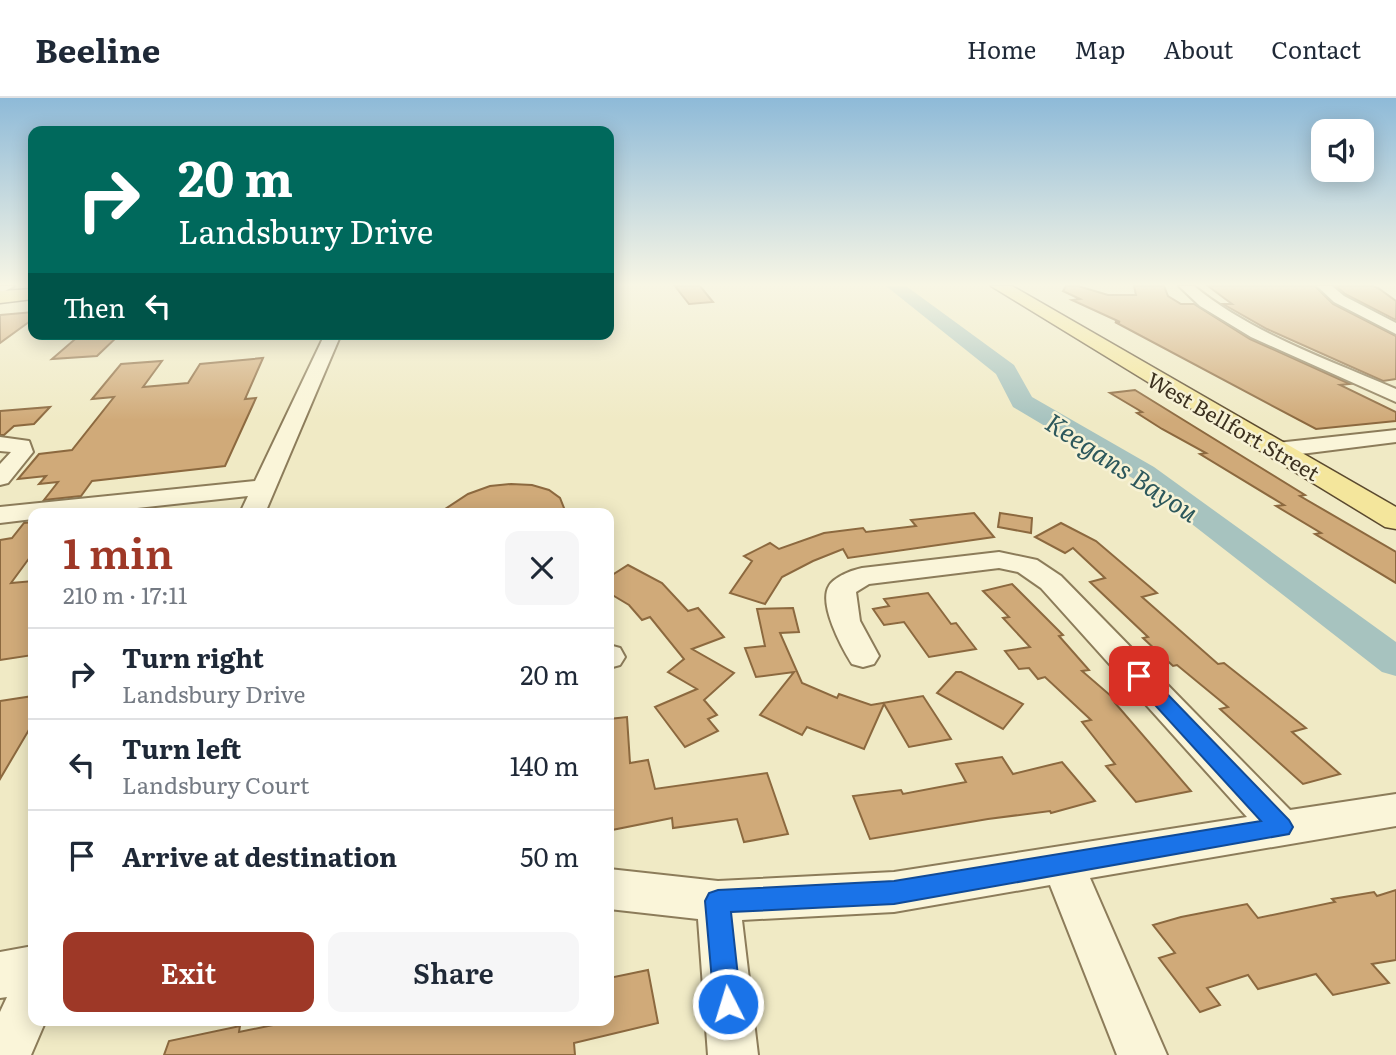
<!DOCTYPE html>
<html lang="en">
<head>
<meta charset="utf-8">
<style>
  body { margin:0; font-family:Literata,serif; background:#f6f6f7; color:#1f2937; height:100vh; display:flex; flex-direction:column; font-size:26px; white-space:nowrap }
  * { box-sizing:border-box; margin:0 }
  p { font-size:23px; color:#747a83 }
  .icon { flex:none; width:38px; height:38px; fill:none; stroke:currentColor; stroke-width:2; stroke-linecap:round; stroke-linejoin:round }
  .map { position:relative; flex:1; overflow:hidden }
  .side { position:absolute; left:28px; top:410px; width:586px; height:518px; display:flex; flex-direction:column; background:#fff; border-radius:14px; box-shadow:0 4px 18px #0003 }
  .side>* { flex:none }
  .top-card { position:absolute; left:28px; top:28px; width:586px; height:214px; border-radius:14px; box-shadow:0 4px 18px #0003; background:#00695c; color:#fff; overflow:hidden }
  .controls { position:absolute; left:1311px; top:21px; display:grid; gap:14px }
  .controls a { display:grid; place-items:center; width:63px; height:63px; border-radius:14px; background:#fff; box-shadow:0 4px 18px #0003; font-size:35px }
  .pin { position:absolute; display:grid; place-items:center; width:60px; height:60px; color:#fff; margin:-30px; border-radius:14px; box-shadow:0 4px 10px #0006 }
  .me { position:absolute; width:77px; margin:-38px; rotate:355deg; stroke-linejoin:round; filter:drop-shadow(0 0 5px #0008) }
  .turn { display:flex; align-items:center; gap:24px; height:147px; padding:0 35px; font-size:32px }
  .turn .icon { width:91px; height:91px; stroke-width:2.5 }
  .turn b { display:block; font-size:49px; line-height:60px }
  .then { display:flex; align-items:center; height:66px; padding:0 35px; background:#0003; gap:14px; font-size:26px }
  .round { display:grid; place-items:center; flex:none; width:74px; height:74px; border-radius:14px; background:#f6f6f7 }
  .summary { display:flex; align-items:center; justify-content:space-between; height:119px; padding:0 35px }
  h1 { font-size:42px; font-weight:600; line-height:52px; color:#9e3827 }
  .action { display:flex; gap:14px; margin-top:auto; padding:14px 35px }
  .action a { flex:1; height:80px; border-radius:14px; background:#9e3827; color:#fff; font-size:28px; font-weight:600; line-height:80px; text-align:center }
  .action a+a { background:#f6f6f7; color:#1f2937 }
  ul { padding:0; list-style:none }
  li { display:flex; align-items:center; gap:21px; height:91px; padding:0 35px; border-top:2px solid #e0e1e3 }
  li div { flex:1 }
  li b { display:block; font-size:26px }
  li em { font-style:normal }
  header { display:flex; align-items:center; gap:42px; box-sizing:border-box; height:98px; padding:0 35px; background:#fff; border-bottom:2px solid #e0e1e3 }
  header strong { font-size:33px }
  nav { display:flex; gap:38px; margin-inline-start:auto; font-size:24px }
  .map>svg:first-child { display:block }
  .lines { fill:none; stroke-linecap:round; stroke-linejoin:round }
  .river { fill:#a7c3bf; fill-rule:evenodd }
  .building { fill:#d0aa79; stroke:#8c693f; stroke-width:2 }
  .minor-casing { stroke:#8c7c5a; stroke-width:4 }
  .major-casing { stroke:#5a492e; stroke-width:3 }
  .minor { fill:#faf5d9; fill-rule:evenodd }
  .major { fill:#f4e69c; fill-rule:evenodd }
  .route { fill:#1a73e8; stroke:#114b97; stroke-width:2 }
  .labels { text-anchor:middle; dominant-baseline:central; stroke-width:5; stroke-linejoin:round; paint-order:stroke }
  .far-street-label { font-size:21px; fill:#3c311f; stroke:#f7f2d5 }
  .water-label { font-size:26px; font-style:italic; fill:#2d585c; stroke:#f7f2d5 }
</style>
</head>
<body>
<header>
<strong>Beeline</strong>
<nav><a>Home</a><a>Map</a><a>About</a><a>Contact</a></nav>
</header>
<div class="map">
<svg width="1396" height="957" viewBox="0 0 1396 957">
  <rect width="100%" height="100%" fill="#f0eac5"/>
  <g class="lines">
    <polygon class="river" points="886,188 906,188 1014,267 1032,299 1154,369 1396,544 1396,578 1382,574 1134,381 1013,309 996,276"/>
  </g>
  <g class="building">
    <polygon points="675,188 700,188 713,204 689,206"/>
    <polygon points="1066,188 1078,188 1108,197 1136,197 1134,188 1164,188 1168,198 1181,206 1194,206 1250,241 1350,286 1340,287 1396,314 1396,323 1316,331 1115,224 1120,224 1072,202 1080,201 1063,193"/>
    <polygon points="1208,188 1315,188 1333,206 1396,238 1396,281 1383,283 1267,231 1223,206 1232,206"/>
    <polygon points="1336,188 1373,188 1378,190 1396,203 1396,222 1345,196"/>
    <polygon points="33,214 33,221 0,245 0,217"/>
    <polygon points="81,236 120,236 97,258 52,261"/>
    <polygon points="263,260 245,301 256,300 225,368 92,383 81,398 44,402 58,384 39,386 46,378 18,381 39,356 72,352 114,299 92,301 121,266 162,263 143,289 188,285 200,266"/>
    <polygon points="1135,292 1305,397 1300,398 1396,454 1396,485 1315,436 1321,435 1276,408 1284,407 1200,356 1206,355 1162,331 1137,315 1142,314 1110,295"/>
    <polygon points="50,309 34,326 14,328 4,337 0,337 0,313"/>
    <polygon points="511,386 532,387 549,392 560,400 566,415 439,415 468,396 490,388"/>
    <polygon points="974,415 994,439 848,460 843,451 813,463 782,479 765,506 730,495 752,463 744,458 770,445 779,451 824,435 863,430 866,434 916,428 911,422"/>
    <polygon points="1000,415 1032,420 1031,435 998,429"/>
    <polygon points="33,424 33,455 11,485 33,483 33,557 0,562 0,442 12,440 24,425"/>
    <polygon points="1061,425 1096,443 1157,495 1142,499 1218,566 1224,565 1306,630 1292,634 1340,676 1303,686 1220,611 1228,609 1177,567 1173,568 1143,540 1148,539 1090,484 1105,480 1073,450 1065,455 1035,439"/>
    <polygon points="628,467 662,485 688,513 698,510 724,539 692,551 734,575 704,602 717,617 708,621 718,633 685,649 655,609 697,591 668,574 684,561 650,519 642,522 629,507 609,495 609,479"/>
    <polygon points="1012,486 1063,537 1059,538 1089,572 1082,573 1118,604 1115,605 1191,693 1136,704 1106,668 1115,666 1082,624 1091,622 1045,579 1038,581 1029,570 1019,571 1005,553 1030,549 1003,520 1009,519 983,493"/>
    <polygon points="928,495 951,526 956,525 976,551 929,559 904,524 884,527 873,511 889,508 884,501"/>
    <polygon points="793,510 799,534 780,535 802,585 837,600 839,596 871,607 923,598 951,641 909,649 884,606 864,651 807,629 802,637 760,617 794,574 756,579 745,550 765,548 757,511"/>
    <polygon points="956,574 961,574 1023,606 1003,631 937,595"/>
    <polygon points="33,598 33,625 0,681 0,603"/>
    <polygon points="627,619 630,665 648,662 655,691 767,675 788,736 744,744 737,721 673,730 672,720 612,732 609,714 609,621"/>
    <polygon points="1002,659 1013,676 1062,664 1095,703 1051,715 1050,713 988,721 870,741 853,698 901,692 903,696 966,684 956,666"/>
    <polygon points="1396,792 1396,862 1372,866 1389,885 1333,897 1316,876 1258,891 1248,877 1207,890 1220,907 1200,914 1159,860 1175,855 1153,827 1181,819 1247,806 1258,820 1335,804 1332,801 1374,794 1377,798"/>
    <polygon points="648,872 658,925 574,945 575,957 164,957 169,943 240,928 239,934 297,922 609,922 609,880"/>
  </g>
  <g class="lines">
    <g class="minor-casing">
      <g id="minor">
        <polygon points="0,188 14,188 0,196"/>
        <path d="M1179,188H1194C1253,236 1327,261 1396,291V304L1251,239L1200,208Z"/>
        <polygon points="1317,188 1332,188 1344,198 1396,225 1396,236 1334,204"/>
        <polygon points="325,236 341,236 265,415 240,415 248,398 91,415 33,415 33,421 0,425 0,409 255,383"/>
        <polygon points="1396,332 1396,344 1277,359 1269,357 1266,352 1269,347 1277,345"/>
        <polygon points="0,339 29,343 33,354 8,385 0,387 0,366 11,354 0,353"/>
        <path d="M999,454L1037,462L1061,478L1290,712L1396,696V728L1090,780L1167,957H1117L1050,787L894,814L742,822L758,957H708L698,821L609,811V771L718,783L894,774L1247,719L1041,490L1018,474L999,470L869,486L856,494L860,523L879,558L874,566L863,569L852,566C842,550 818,506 829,488C834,479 852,472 862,470Z"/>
        <polygon points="609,547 620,550 625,559 620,567 609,570"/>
        <polygon points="33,848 33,922 46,922 31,957 0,957 0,914 7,899 0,900 0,854"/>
      </g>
    </g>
    <g class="major-casing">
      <g id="major">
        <polygon points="991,188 1012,188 1396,409 1396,431 1385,429"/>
        <polygon points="33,191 33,201 0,205 0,193"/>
      </g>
    </g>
    <use href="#minor" class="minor"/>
    <use href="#major" class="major"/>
  </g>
  <linearGradient id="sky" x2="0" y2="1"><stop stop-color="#8ebad8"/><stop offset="0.58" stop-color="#f8f6e5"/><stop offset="1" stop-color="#f8f6e5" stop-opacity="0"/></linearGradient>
  <rect width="1396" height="322" fill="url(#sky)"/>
  <polygon class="route" points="1139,572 1146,574 1289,722 1293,729 1289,736 894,806 731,814 741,906 737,915 728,919 718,915 714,906 705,803 709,795 718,792 894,783 1261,723 1133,583 1130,578 1133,574"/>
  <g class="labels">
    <g class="far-street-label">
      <text transform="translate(1234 327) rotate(30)">West Bellfort Street</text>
    </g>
    <g class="water-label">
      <text transform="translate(1123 368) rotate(33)">Keegans Bayou</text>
    </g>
  </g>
</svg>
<div class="controls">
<a><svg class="icon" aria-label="sound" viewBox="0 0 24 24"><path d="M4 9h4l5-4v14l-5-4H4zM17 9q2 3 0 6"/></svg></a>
</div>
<div class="pin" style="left:1139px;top:578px;background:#d93025"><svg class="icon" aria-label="arrive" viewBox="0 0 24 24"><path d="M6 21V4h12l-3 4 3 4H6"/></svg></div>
<svg class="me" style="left:728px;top:906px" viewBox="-20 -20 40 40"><circle r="17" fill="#1a73e8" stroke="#fff" stroke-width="3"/><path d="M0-11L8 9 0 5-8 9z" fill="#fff"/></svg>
<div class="top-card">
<div class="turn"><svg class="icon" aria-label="right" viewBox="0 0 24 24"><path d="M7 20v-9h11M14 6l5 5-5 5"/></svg><div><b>20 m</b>Landsbury Drive</div></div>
<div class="then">Then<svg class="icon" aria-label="left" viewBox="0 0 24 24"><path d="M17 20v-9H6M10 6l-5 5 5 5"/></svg></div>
</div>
<section class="side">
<div class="summary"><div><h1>1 min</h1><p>210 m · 17:11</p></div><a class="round"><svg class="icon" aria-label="close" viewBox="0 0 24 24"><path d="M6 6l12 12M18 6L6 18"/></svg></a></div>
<ul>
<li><svg class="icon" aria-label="right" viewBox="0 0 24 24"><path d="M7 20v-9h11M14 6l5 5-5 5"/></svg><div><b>Turn right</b><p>Landsbury Drive</p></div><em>20 m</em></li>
<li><svg class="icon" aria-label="left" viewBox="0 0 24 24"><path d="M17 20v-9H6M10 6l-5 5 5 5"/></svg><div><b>Turn left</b><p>Landsbury Court</p></div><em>140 m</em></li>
<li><svg class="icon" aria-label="arrive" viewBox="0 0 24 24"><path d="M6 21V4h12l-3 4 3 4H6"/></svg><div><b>Arrive at destination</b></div><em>50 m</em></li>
</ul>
<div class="action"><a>Exit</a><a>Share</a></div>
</section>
</div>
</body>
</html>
